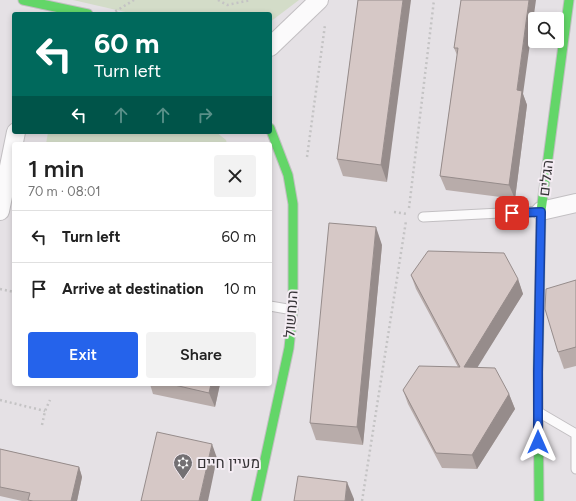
<!DOCTYPE html>
<html lang="en">
<head>
<meta charset="utf-8">
<style>
  body { margin:0; font-family:Figtree,Heebo,sans-serif; background:#f2f2f2; color:#222; height:100vh; display:flex; flex-direction:column; font-size:15px; white-space:nowrap }
  * { box-sizing:border-box; margin:0 }
  p { font-size:13px; color:#767676 }
  .icon { flex:none; width:22px; height:22px; fill:none; stroke:currentColor; stroke-width:2; stroke-linecap:round; stroke-linejoin:round }
  .map { position:relative; flex:1; overflow:hidden }
  .side { position:absolute; left:12px; top:142px; width:260px; height:244px; display:flex; flex-direction:column; background:#fff; border-radius:4px; box-shadow:0 2px 6px #0003 }
  .side>* { flex:none }
  .banner { position:absolute; left:12px; top:12px; width:260px; height:122px; border-radius:4px; box-shadow:0 2px 6px #0003; background:#00695c; color:#fff; overflow:hidden }
  .fabs { position:absolute; left:528px; top:12px; display:grid; gap:8px }
  .fabs a { display:grid; place-items:center; width:36px; height:36px; border-radius:4px; background:#fff; box-shadow:0 2px 6px #0003; font-size:20px }
  .pin { position:absolute; display:grid; place-items:center; width:34px; height:34px; color:#fff; margin:-17px; border-radius:8px; box-shadow:0 2px 6px #0006 }
  .me { position:absolute; width:44px; margin:-22px; rotate:0deg; stroke-linejoin:round; filter:drop-shadow(0 0 3px #0008) }
  .turn { display:flex; align-items:center; gap:14px; height:84px; padding:0 16px; font-size:18px }
  .turn .icon { width:52px; height:52px; stroke-width:2.5 }
  .turn b { display:block; font-size:28px; line-height:34px }
  .lanes { display:flex; align-items:center; height:38px; padding:0 16px; background:#0003; justify-content:center; gap:20px; direction:ltr }
  .lanes .off { opacity:.35 }
  .round { display:grid; place-items:center; flex:none; width:42px; height:42px; border-radius:4px; background:#f2f2f2 }
  .headline { display:flex; align-items:center; justify-content:space-between; height:68px; padding:0 16px }
  h1 { font-size:24px; font-weight:600; line-height:30px }
  .action { display:flex; gap:8px; margin-top:auto; padding:8px 16px }
  .action a { flex:1; height:46px; border-radius:4px; background:#2563eb; color:#fff; font-size:16px; font-weight:600; line-height:46px; text-align:center }
  .action a+a { background:#f2f2f2; color:#222 }
  ul { padding:0; list-style:none }
  li { display:flex; align-items:center; gap:12px; height:52px; padding:0 16px; border-top:1px solid #e0e0e0 }
  li div { flex:1 }
  li b { display:block; font-size:15px }
  li em { font-style:normal }
  .map>svg:first-child { display:block }
  .green { fill:#d3dcc8 }
  .lines { fill:none; stroke-linecap:round; stroke-linejoin:round }
  .lane-casing { stroke:#c2bfc2; stroke-width:11 }
  .street-casing { stroke:#c2bfc2; stroke-width:20 }
  .fast-casing { stroke:#c2bfc2; stroke-width:11 }
  .path { stroke:#c4c3c4; stroke-width:2.5; stroke-dasharray:2 3; stroke-linecap:butt }
  .lane { stroke:#fbfafb; stroke-width:9 }
  .street { stroke:#fbfafb; stroke-width:18 }
  .fast { stroke:#63d668; stroke-width:9 }
  .wall { fill:#b8acaa }
  .shaded-wall { fill:#968c8b }
  .building { fill:#d6c8c6; stroke:#968c8b }
  .route-casing { stroke:#184099; stroke-width:10 }
  .route { stroke:#2563eb; stroke-width:7 }
  .labels { text-anchor:middle; dominant-baseline:central; stroke-width:4; stroke-linejoin:round; paint-order:stroke }
  .street-label { font-size:15px; fill:#363336; stroke:#f4ecf3 }
  .poi-label { font-size:15px; fill:#363336; stroke:#f4ecf3; text-anchor:start }
</style>
</head>
<body>
<div class="map">
<svg width="576" height="501" viewBox="0 0 576 501">
  <rect width="100%" height="100%" fill="#e5e1e5"/>
  <g class="green">
    <polygon points="73,0 299,0 270,22 270,14 134,14"/>
    <polygon points="48,132 216,132 226,140 227,144 46,144"/>
  </g>
  <g class="lines">
    <g class="lane-casing">
      <g id="lane">
        <polyline points="423,217 541,211"/>
        <polyline points="270,306 293,310"/>
        <polyline points="540,413 576,434 576,469"/>
      </g>
    </g>
    <g class="street-casing">
      <g id="street">
        <polyline points="270,47 319,0"/>
        <polyline points="0,211 16,132"/>
        <polyline points="541,211 576,203"/>
      </g>
    </g>
    <g class="fast-casing">
      <g id="fast">
        <polyline points="23,0 88,14"/>
        <polyline points="256,501 289,348 293,310 293,204 288,175 270,128"/>
        <polyline points="539,501 538,372 541,211 569,0"/>
      </g>
    </g>
    <g class="path">
      <polyline points="218,0 227,5 251,0"/>
      <polyline points="111,14 134,0"/>
      <polyline points="307,157 325,25"/>
      <polyline points="409,208 434,0"/>
      <polyline points="394,212 407,214"/>
      <polyline points="0,289 14,292"/>
      <polyline points="0,400 45,411"/>
      <polyline points="42,425 45,411 50,400"/>
      <polyline points="362,501 406,221"/>
    </g>
    <use href="#lane" class="lane"/>
    <use href="#street" class="street"/>
    <use href="#fast" class="fast"/>
  </g>
  <g class="wall">
    <polygon points="358,0 387,182 343,176 337,159"/>
    <polygon points="461,0 523,94 527,105 515,199 446,190 440,176 457,55 454,48"/>
    <polygon points="382,245 363,445 316,440 310,423"/>
    <polygon points="411,275 518,279 523,294 477,367 509,394 515,409 477,469 442,468 408,404 403,390 458,367 416,289"/>
    <polygon points="576,280 576,366 564,369 558,352"/>
    <polygon points="150,384 220,384 215,407 153,394"/>
    <polygon points="0,449 79,467 82,477 77,501 22,501 0,496"/>
  </g>
  <g class="shaded-wall">
    <polygon points="403,0 411,0 387,182 381,165"/>
    <polygon points="529,0 536,0 523,94 527,105 515,199 509,185 517,90"/>
    <polygon points="376,227 382,245 363,445 357,427"/>
    <polygon points="518,279 523,294 469,381 464,367"/>
    <polygon points="211,384 220,384 215,407 209,393"/>
    <polygon points="509,394 515,409 477,469 472,455"/>
    <polygon points="212,444 217,458 208,501 199,501"/>
    <polygon points="79,467 82,477 77,501 71,501"/>
    <polygon points="347,482 354,499 354,501 345,501"/>
  </g>
  <g class="building">
    <polygon points="358,0 403,0 381,165 337,159"/>
    <polygon points="461,0 529,0 517,90 522,91 509,185 440,176 458,48 454,48"/>
    <polygon points="329,223 376,227 357,427 310,423"/>
    <polygon points="428,251 504,253 518,279 464,367 495,368 509,394 472,455 436,453 403,390 419,366 460,367 411,275"/>
    <polygon points="576,280 576,347 558,352 545,309 546,289"/>
    <polygon points="170,384 211,384 209,393"/>
    <polygon points="157,432 212,444 199,501 141,501"/>
    <polygon points="0,449 79,467 71,501 33,501 28,500 30,493 0,487"/>
    <polygon points="298,476 347,482 345,501 294,501"/>
  </g>
  <g class="lines">
    <g class="route-casing">
      <polyline id="route" points="512,213 541,212 538,372 538,442"/>
    </g>
    <use href="#route" class="route"/>
  </g>
  <defs>
    <g id="synagogue-pin" transform="scale(1)"><path d="M0 17L-7.5 6A9.5 9.5 0 1 1 7.5 6Z" fill="#737073" stroke="#f4ecf3"/><path d="M0-6.5L5.6 3.2H-5.6ZM0 6.5L5.6-3.2H-5.6Z" fill="#fff"/></g>
  </defs>
  <g fill-rule="evenodd">
    <use href="#synagogue-pin" x="183" y="463"/>
  </g>
  <g class="labels">
    <g class="street-label">
      <text transform="translate(546 178) rotate(-83)">הגלים</text>
      <text transform="translate(291 314) rotate(-86)">הנחשול</text>
    </g>
    <g class="poi-label">
      <text x="197" y="463">מעיין חיים</text>
    </g>
  </g>
</svg>
<div class="fabs">
<a><svg class="icon" aria-label="search" viewBox="0 0 24 24"><circle cx="10" cy="10" r="6"/><path d="M15 15l6 6"/></svg></a>
</div>
<div class="pin" style="left:512px;top:213px;background:#d93025"><svg class="icon" aria-label="arrive" viewBox="0 0 24 24"><path d="M6 21V4h12l-3 4 3 4H6"/></svg></div>
<svg class="me" style="left:538px;top:442px" viewBox="-20 -20 40 40"><path d="M0-17L14 15 0 8-14 15z" fill="#2563eb" stroke="#fff" stroke-width="4"/></svg>
<div class="banner">
<div class="turn"><svg class="icon" aria-label="left" viewBox="0 0 24 24"><path d="M17 20v-9H6M10 6l-5 5 5 5"/></svg><div><b>60 m</b>Turn left</div></div>
<div class="lanes"><svg class="icon" aria-label="left" viewBox="0 0 24 24"><path d="M17 20v-9H6M10 6l-5 5 5 5"/></svg><svg class="icon off" aria-label="ahead" viewBox="0 0 24 24"><path d="M12 20V5M6 11l6-6 6 6"/></svg><svg class="icon off" aria-label="ahead" viewBox="0 0 24 24"><path d="M12 20V5M6 11l6-6 6 6"/></svg><svg class="icon off" aria-label="right" viewBox="0 0 24 24"><path d="M7 20v-9h11M14 6l5 5-5 5"/></svg></div>
</div>
<section class="side">
<div class="headline"><div><h1>1 min</h1><p>70 m · 08:01</p></div><a class="round"><svg class="icon" aria-label="close" viewBox="0 0 24 24"><path d="M6 6l12 12M18 6L6 18"/></svg></a></div>
<ul>
<li><svg class="icon" aria-label="left" viewBox="0 0 24 24"><path d="M17 20v-9H6M10 6l-5 5 5 5"/></svg><div><b>Turn left</b></div><em>60 m</em></li>
<li><svg class="icon" aria-label="arrive" viewBox="0 0 24 24"><path d="M6 21V4h12l-3 4 3 4H6"/></svg><div><b>Arrive at destination</b></div><em>10 m</em></li>
</ul>
<div class="action"><a>Exit</a><a>Share</a></div>
</section>
</div>
</body>
</html>
